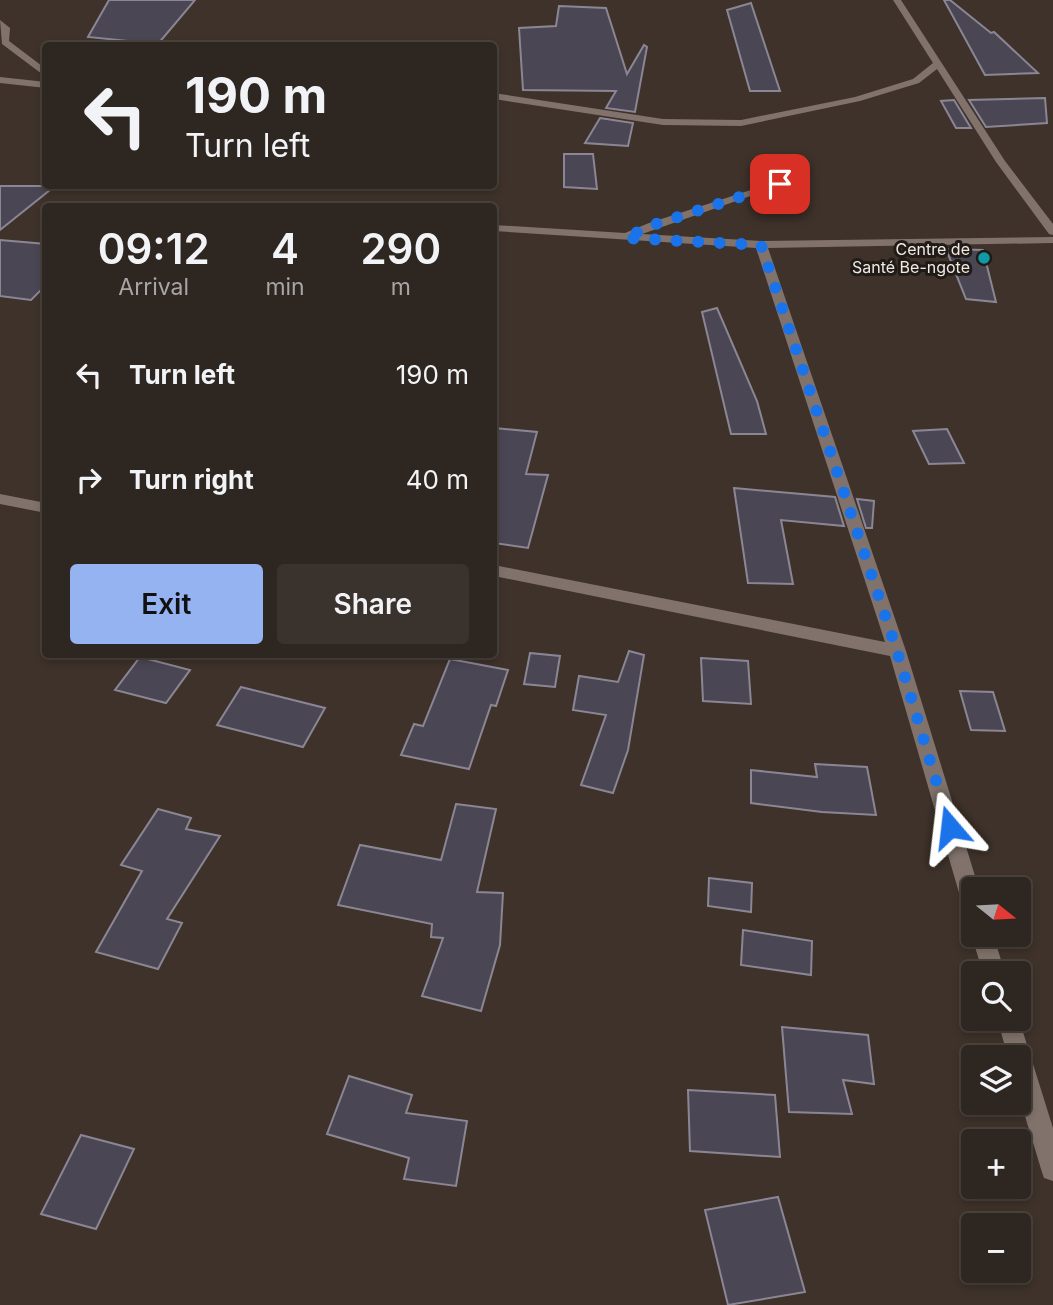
<!DOCTYPE html>
<html lang="en">
<head>
<meta charset="utf-8">
<style>
  body { margin:0; font-family:Inter,sans-serif; background:#3a322d; color:#f1f3f6; height:100vh; display:flex; flex-direction:column; font-size:26px; white-space:nowrap }
  * { box-sizing:border-box; margin:0 }
  p { font-size:23px; color:#a7a5a5 }
  .icon { flex:none; width:38px; height:38px; fill:none; stroke:currentColor; stroke-width:2; stroke-linecap:round; stroke-linejoin:round }
  .map { position:relative; flex:1; overflow:hidden }
  .sheet { position:absolute; left:42px; top:203px; width:455px; height:455px; display:flex; flex-direction:column; background:#2e2620; border-radius:7px; box-shadow:0 4px 10px #0003,0 0 0 2px #49433e }
  .sheet>* { flex:none }
  .hud { position:absolute; left:42px; top:42px; width:455px; height:147px; border-radius:7px; box-shadow:0 4px 10px #0003,0 0 0 2px #49433e; background:#2e2620; color:#f1f3f6; overflow:hidden }
  .needle { width:46px; rotate:108deg }
  .tools { position:absolute; left:961px; top:877px; display:grid; gap:14px }
  .tools a { display:grid; place-items:center; width:70px; height:70px; border-radius:7px; background:#2e2620; box-shadow:0 4px 10px #0003,0 0 0 2px #49433e; font-size:35px }
  .pin { position:absolute; display:grid; place-items:center; width:60px; height:60px; color:#fff; margin:-30px; border-radius:14px; box-shadow:0 4px 10px #0006 }
  .me { position:absolute; width:77px; margin:-38px; rotate:343deg; stroke-linejoin:round; filter:drop-shadow(0 0 5px #0008) }
  .turn { display:flex; align-items:center; gap:24px; height:147px; padding:0 28px; font-size:32px }
  .turn .icon { width:91px; height:91px; stroke-width:2.5 }
  .turn b { display:block; font-size:49px; line-height:60px }
  .eta { display:flex; justify-content:space-evenly; align-items:center; height:119px; text-align:center }
  .eta b { font-size:42px; font-weight:600; line-height:49px }
  .button { display:flex; gap:14px; margin-top:auto; padding:14px 28px }
  .button a { flex:1; height:80px; border-radius:7px; background:#95b2f1; color:#111; font-size:28px; font-weight:600; line-height:80px; text-align:center }
  .button a+a { background:#3a322d; color:#f1f3f6 }
  ul { padding:0; list-style:none }
  li { display:flex; align-items:center; gap:21px; height:105px; padding:0 28px }
  li div { flex:1 }
  li b { display:block; font-size:26px }
  li em { font-style:normal }
  .map>svg:first-child { display:block }
  .building { fill:#4b4653; stroke:#8b8694; stroke-width:2 }
  .lines { fill:none; stroke-linecap:round; stroke-linejoin:round }
  .minor { fill:#81736b; fill-rule:evenodd }
  .route { stroke:#1a73e8; stroke-width:12; stroke-dasharray:0 21.6 }
  .culture-dot { fill:#0f9aa8; stroke:#201b17; stroke-width:2.5 }
  .labels { text-anchor:middle; dominant-baseline:central; stroke-width:6; stroke-linejoin:round; paint-order:stroke }
  .far-poi-label { font-size:16px; fill:#f0e8e3; stroke:#201b17; text-anchor:end }
</style>
</head>
<body>
<div class="map">
<svg width="1053" height="1305" viewBox="0 0 1053 1305">
  <rect width="100%" height="100%" fill="#3e322a"/>
  <g class="building">
    <polygon points="109,0 195,0 158,44 88,37"/>
    <polygon points="944,0 950,0 991,33 994,32 1038,73 985,75"/>
    <polygon points="751,3 780,91 750,91 727,10"/>
    <polygon points="559,6 606,8 627,74 644,45 647,47 635,112 606,108 616,91 523,90 519,28 556,26"/>
    <polygon points="1045,98 1047,123 986,127 969,100"/>
    <polygon points="954,100 971,128 956,128 941,101"/>
    <polygon points="600,118 633,123 628,146 585,143"/>
    <polygon points="564,154 593,154 597,189 564,187"/>
    <polygon points="0,186 55,186 0,230"/>
    <polygon points="0,240 46,244 46,285 31,300 0,296"/>
    <polygon points="946,249 983,250 996,302 966,299"/>
    <polygon points="717,308 757,401 766,434 731,434 702,312"/>
    <polygon points="494,428 537,432 526,474 548,475 528,548 494,543"/>
    <polygon points="947,429 964,463 929,464 913,431"/>
    <polygon points="734,488 835,497 844,526 781,520 793,584 748,583"/>
    <polygon points="857,499 874,501 872,528 866,528"/>
    <polygon points="629,651 644,655 628,750 613,793 581,785 606,715 573,710 579,676 618,682"/>
    <polygon points="530,653 560,656 555,687 524,684"/>
    <polygon points="140,657 190,670 166,703 115,690"/>
    <polygon points="701,658 748,661 751,704 703,701"/>
    <polygon points="450,659 508,670 496,706 491,705 469,769 401,755 414,724 423,726"/>
    <polygon points="241,687 325,708 303,747 217,725"/>
    <polygon points="960,691 993,692 1005,731 971,730"/>
    <polygon points="815,764 867,767 876,815 822,812 751,803 751,770 817,777"/>
    <polygon points="456,804 496,809 477,892 503,893 500,945 481,1011 422,996 443,938 431,937 432,924 338,905 360,845 441,860"/>
    <polygon points="158,809 191,818 186,829 220,836 167,919 182,923 158,969 96,952 142,871 121,865"/>
    <polygon points="709,878 752,883 751,912 708,906"/>
    <polygon points="743,930 812,941 811,975 741,965"/>
    <polygon points="782,1027 868,1035 874,1084 843,1080 852,1114 789,1112"/>
    <polygon points="349,1076 412,1095 406,1113 467,1121 456,1186 404,1179 409,1158 327,1134"/>
    <polygon points="688,1090 775,1095 780,1157 690,1151"/>
    <polygon points="81,1135 134,1149 96,1229 41,1214"/>
    <polygon points="778,1197 805,1292 728,1305 705,1210"/>
  </g>
  <g class="lines">
    <g class="minor">
      <polygon points="893,0 901,0 1005,161 1053,224 1053,235 1049,234 996,162 937,69 919,83 860,101 741,126 663,125 494,99 494,93 663,119 741,120 855,97 913,79 933,63"/>
      <polygon points="0,20 10,28 9,41 46,69 46,77 2,44"/>
      <polygon points="0,77 46,82 46,88 0,83"/>
      <polygon points="776,182 785,184 642,234 761,241 1053,237 1053,243 768,248 906,651 979,889 973,889 973,912 966,910 962,903 890,656 494,576 494,565 885,642 756,248 494,231 494,225 625,233 649,223"/>
      <polygon points="0,494 46,503 46,513 0,504"/>
      <polygon points="973,930 973,934 993,934 1005,973 983,973 971,934"/>
      <polygon points="1018,1016 1053,1128 1053,1181 1044,1178 1041,1169 1018,1093 1018,1057 1008,1057 997,1018 1018,1018"/>
    </g>
  </g>
  <g class="lines">
    <polyline class="route" points="780,184 653,225 625,238 761,245 897,651 950,827"/>
  </g>
  <circle class="culture-dot" cx="984" cy="258" r="7"/>
  <g class="labels">
    <g class="far-poi-label">
      <text x="970" y="249">Centre de<tspan x="970" dy="18">Santé Be-ngote</tspan></text>
    </g>
  </g>
</svg>
<div class="tools">
<a><svg class="needle" viewBox="-14 -14 28 28"><path d="M0-13l5 13h-10z" fill="#e53935"/><path d="M0 13l5-13h-10z" fill="#a7a5a5"/></svg></a>
<a><svg class="icon" aria-label="search" viewBox="0 0 24 24"><circle cx="10" cy="10" r="6"/><path d="M15 15l6 6"/></svg></a>
<a><svg class="icon" aria-label="layers" viewBox="0 0 24 24"><path d="M12 4l9 5-9 5-9-5zM3 14l9 5 9-5"/></svg></a>
<a>+</a>
<a>−</a>
</div>
<div class="pin" style="left:780px;top:184px;background:#d93025"><svg class="icon" aria-label="arrive" viewBox="0 0 24 24"><path d="M6 21V4h12l-3 4 3 4H6"/></svg></div>
<svg class="me" style="left:950px;top:827px" viewBox="-20 -20 40 40"><path d="M0-17L14 15 0 8-14 15z" fill="#1a73e8" stroke="#fff" stroke-width="4"/></svg>
<div class="hud">
<div class="turn"><svg class="icon" aria-label="left" viewBox="0 0 24 24"><path d="M17 20v-9H6M10 6l-5 5 5 5"/></svg><div><b>190 m</b>Turn left</div></div>
</div>
<section class="sheet">
<div class="eta">
<div><b>09:12</b><p>Arrival</p></div>
<div><b>4</b><p>min</p></div>
<div><b>290</b><p>m</p></div>
</div>
<ul>
<li><svg class="icon" aria-label="left" viewBox="0 0 24 24"><path d="M17 20v-9H6M10 6l-5 5 5 5"/></svg><div><b>Turn left</b></div><em>190 m</em></li>
<li><svg class="icon" aria-label="right" viewBox="0 0 24 24"><path d="M7 20v-9h11M14 6l5 5-5 5"/></svg><div><b>Turn right</b></div><em>40 m</em></li>
</ul>
<div class="button"><a>Exit</a><a>Share</a></div>
</section>
</div>
</body>
</html>
